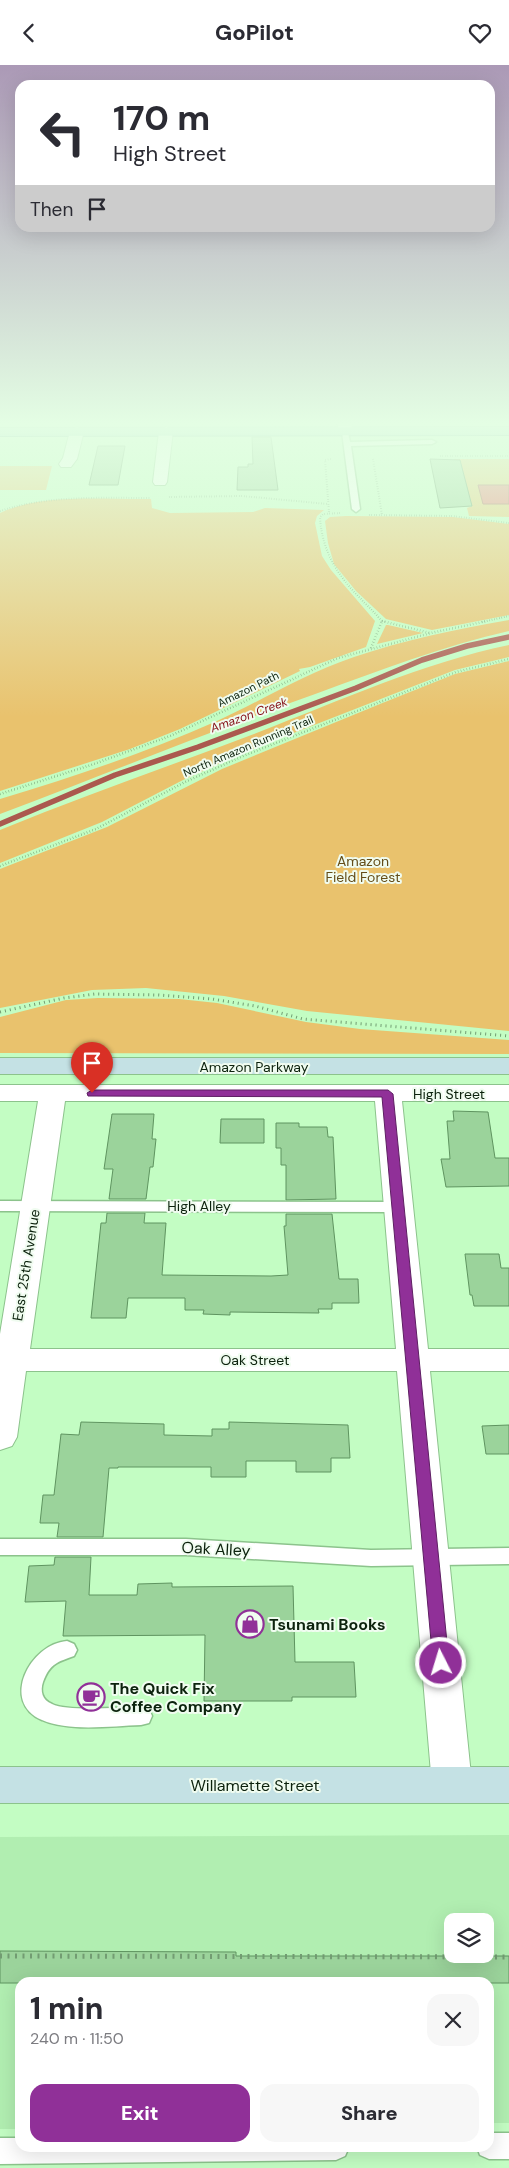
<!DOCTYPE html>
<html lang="en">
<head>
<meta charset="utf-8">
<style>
  body { margin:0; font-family:"DM Sans",sans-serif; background:#f7f7f7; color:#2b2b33; height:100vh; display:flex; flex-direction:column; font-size:19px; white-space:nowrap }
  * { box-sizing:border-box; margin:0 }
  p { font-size:16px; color:#7c7c81 }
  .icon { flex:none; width:28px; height:28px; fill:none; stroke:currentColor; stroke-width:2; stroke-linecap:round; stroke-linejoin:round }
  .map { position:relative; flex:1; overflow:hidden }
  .sheet { position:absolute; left:15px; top:1912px; width:479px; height:175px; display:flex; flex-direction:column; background:#fff; border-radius:15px; box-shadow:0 5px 20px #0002 }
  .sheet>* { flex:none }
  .banner { position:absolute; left:15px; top:15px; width:480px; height:152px; border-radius:15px; box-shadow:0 5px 20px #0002; background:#fff; color:#2b2b33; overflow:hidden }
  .fabs { position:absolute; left:444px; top:1848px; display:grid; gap:10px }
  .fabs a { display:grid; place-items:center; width:50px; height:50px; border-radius:10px; background:#fff; box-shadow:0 5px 20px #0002; font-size:25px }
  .pin { position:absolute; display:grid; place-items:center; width:42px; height:42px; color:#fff; margin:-51px -21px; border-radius:50% 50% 50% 0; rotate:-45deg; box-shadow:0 0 5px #0007 }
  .pin .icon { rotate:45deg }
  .me { position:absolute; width:55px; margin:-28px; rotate:355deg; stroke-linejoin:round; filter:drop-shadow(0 0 4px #0008) }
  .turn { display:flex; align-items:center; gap:18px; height:105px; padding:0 15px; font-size:22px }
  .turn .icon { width:65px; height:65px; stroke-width:2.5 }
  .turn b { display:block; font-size:35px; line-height:42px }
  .then { display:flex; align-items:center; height:48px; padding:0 15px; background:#0003; gap:10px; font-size:19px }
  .round { display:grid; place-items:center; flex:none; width:52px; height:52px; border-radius:15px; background:#f7f7f7 }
  .overview { display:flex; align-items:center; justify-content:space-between; height:85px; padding:0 15px }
  h1 { font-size:30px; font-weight:800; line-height:38px }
  .cta { display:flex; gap:10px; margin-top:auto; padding:10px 15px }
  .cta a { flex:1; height:58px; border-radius:15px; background:#903098; color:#fff; font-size:20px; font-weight:800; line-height:58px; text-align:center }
  .cta a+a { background:#f7f7f7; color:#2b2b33 }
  header { display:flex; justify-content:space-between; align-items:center; height:65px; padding:0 15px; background:#fff; font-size:22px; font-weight:800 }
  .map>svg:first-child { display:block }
  .built { fill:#b1eeb1; fill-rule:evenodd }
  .green { fill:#e9c26d }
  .water { fill:#ef706a; stroke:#ab594e }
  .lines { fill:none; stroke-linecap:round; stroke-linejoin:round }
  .stream { stroke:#ab594e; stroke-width:5.5 }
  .building { fill:#9bd39b; stroke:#5f9460 }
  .service-casing { stroke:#8cc38c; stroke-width:3 }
  .minor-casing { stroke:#8cc38c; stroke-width:2 }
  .secondary-casing { stroke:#8cc38c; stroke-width:2 }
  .primary-casing { stroke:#29706f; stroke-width:2 }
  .path-far3 { stroke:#729c72; stroke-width:2; stroke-dasharray:0.5 2; stroke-linecap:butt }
  .path-far2 { stroke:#729c72; stroke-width:2.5; stroke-dasharray:0.5 2.5; stroke-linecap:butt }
  .path-far1 { stroke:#729c72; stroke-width:3; stroke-dasharray:1 4; stroke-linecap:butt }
  .path { stroke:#729c72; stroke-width:5; stroke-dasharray:2 5.5; stroke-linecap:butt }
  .service { fill:#fff; fill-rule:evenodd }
  .minor { fill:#fff; fill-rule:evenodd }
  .secondary { fill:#c4e1e4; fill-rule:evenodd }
  .primary { fill:#88c2c8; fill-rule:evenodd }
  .route { fill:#903098; stroke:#5e1f63 }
  .labels { text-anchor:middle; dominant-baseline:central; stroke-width:4; stroke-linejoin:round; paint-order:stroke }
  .far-street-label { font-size:11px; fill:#0c220d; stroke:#f0fcf0 }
  .far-water-label { font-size:12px; font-style:italic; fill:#850e17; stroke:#f0fcf0 }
  .park-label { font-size:14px; fill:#644d18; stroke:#f0fcf0 }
  .street-label { font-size:14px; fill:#0c220d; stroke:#f0fcf0 }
  .near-street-label { font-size:16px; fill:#0c220d; stroke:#f0fcf0 }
  .near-poi-label { font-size:16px; font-weight:bold; fill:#0c220d; stroke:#f0fcf0; text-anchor:start }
</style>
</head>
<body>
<header><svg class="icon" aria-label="back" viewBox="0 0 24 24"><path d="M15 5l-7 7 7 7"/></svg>GoPilot<svg class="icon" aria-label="heart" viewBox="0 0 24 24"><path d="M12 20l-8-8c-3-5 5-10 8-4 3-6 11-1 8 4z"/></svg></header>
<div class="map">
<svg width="509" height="2103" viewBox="0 0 509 2103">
  <rect width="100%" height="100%" fill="#c3fdc3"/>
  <path class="built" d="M509,1770V2058H489V1918H20V2064H0V1772ZM452,1856H485V1889H452Z"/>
  <g class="green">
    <polygon points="454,394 509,394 509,452 469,451 467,443 472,441"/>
    <polygon points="0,401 52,401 46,425 0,425"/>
    <path d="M151,434L152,443L170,448L253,447L265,443L324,445L317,451L315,458L322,491L331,505L375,556L366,582L310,602L299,604L300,606L180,664L130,684L0,726V448C42,428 105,435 151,434Z"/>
    <polygon points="346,451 453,452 509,459 509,550 432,565 386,554 356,526 334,499 328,478 325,456 330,452"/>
    <path d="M509,555V566C443,581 381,605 318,628C211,666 106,709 0,749V734C74,712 147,687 217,656C263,635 306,608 354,592C404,575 457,564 509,555Z"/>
    <polygon points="386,560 388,560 423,568 377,579"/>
    <path d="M509,580V592L455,605L250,685L183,715L102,757L0,798V765C85,730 173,700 259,667C341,635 423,598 509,580Z"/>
    <polygon points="509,596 509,966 307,946 224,931 146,923 92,925 0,943 0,804 107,762 222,704 380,639 455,609"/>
    <polygon points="98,933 179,934 217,938 306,957 360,964 509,975 509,989 0,988 0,952 66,935"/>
  </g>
  <polygon class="water" points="478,420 509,420 509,439 483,439"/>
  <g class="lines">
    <polyline class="stream" points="0,759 115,710 198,682 356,623 422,595 467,581 509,572"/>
  </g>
  <g class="building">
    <polygon points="252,372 271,372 278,425 237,425 238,402 248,402 248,399 253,399"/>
    <polygon points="98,381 125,381 118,420 89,420"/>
    <polygon points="430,394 460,395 472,441 440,443"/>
    <polygon points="453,1046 488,1047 495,1093 509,1093 509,1121 446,1122 441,1094 450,1094 447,1056 454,1056"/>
    <polygon points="112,1049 154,1049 152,1074 156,1074 153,1102 150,1102 146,1134 109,1134 113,1104 104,1104"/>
    <polygon points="221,1054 264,1054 264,1078 220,1078"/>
    <polygon points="276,1058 299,1058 299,1062 327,1062 328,1072 333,1072 336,1134 286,1135 286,1100 281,1100 281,1083 276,1083"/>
    <polygon points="107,1148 145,1148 144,1158 166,1158 162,1210 271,1211 288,1210 284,1161 286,1161 286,1149 332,1149 339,1214 358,1214 359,1238 332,1238 332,1244 318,1244 319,1248 230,1247 230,1250 203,1249 204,1245 185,1245 185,1233 128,1233 126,1253 91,1253 101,1158 106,1158"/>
    <polygon points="465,1189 499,1189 501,1203 509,1203 509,1241 474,1241 472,1230 470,1230"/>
    <polygon points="81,1357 164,1359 164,1370 212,1371 212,1364 229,1364 229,1357 348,1360 350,1393 331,1393 331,1407 296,1407 296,1396 246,1396 246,1412 211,1412 211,1402 118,1402 118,1403 109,1403 103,1472 57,1472 59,1458 40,1458 43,1430 54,1430 61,1369 79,1370"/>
    <polygon points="509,1360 509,1389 486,1389 482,1361"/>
    <polygon points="55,1492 91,1492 89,1530 137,1530 138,1519 172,1518 172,1522 293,1521 295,1597 354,1597 356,1632 292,1632 292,1636 204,1636 205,1570 63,1571 66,1536 25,1537 29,1501 54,1500"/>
    <polygon points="0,1886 236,1887 236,1891 509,1891 509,1918 0,1918"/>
  </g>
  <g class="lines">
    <g class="service-casing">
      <g id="service">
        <polygon points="342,367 348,367 350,377 432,375 436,377 432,379 351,381 360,444 356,447 352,444"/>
        <polygon points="0,1136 398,1137 404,1138 406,1142 404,1146 398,1147 0,1146"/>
        <polygon points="0,1474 186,1474 371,1485 509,1483 509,1499 371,1501 186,1490 0,1490"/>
        <path d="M67,1576L74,1579L77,1585L74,1591C58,1597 50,1598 43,1617C40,1626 42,1635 52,1639C68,1647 121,1642 141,1642L149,1644L152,1651L149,1658L141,1660C112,1661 68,1667 42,1655C0,1637 30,1579 67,1576Z"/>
        <polygon points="489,2068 509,2068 509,2094 489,2094 480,2090 477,2082 489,2082"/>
        <polygon points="0,2073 20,2073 20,2082 349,2082 345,2091 336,2095 0,2099"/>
      </g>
    </g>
    <g class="minor-casing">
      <g id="minor">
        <polygon points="337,358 351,358 352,366 350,369 340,369"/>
        <polygon points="77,362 84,366 77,394 71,402 61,402 59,399 63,393 70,366"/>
        <polygon points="166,362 173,366 167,417 165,420 155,420 153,417 159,366"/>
        <path d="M0,1020H509V1036H402L428,1284H509V1306H430L472,1720L466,1733L452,1738L438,1733L432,1720L397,1306H26L17,1372L12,1381L0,1385V1269L38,1036H0ZM65,1036H375L396,1284H30Z"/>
      </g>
    </g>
    <g class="secondary-casing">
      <g id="secondary">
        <rect x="0" y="993" width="509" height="16"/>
        <rect x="0" y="1702" width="509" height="36"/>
      </g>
    </g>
    <g class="primary-casing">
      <polygon id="primary" points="509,362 509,370 0,371 0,363"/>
    </g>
    <g class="path-far3">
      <polyline points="440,391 509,391"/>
      <polyline points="373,394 382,450"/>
      <polyline points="169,432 242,431 328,439"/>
      <path d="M0,446C49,430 99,433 150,433"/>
      <polyline points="329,447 325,395 331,394"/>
      <path d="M340,448L323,449L320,452C322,486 337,510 361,534C367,541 377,549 382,557"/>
      <polyline points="369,450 452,451 509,458"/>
      <polyline points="382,556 386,557"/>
      <polyline points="482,557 509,551"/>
    </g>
    <g class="path-far2">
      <polyline points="382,556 430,568"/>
      <polyline points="371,583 382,556"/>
      <polyline points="0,729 91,700 170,671 338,593 431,568 487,556"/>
      <polyline points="0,801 96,764 185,717 243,691 456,607 509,594"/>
    </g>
    <polyline class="path-far1" points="0,947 64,933 95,929 159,930 212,934 255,941 303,954 509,971"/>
    <polyline class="path" points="0,1891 507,1892"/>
    <use href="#service" class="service"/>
    <use href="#minor" class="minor"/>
    <use href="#secondary" class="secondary"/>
    <use href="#primary" class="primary"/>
  </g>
  <linearGradient id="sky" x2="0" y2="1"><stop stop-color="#ab99b6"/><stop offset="0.55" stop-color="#e4fee4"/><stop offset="1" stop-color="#e4fee4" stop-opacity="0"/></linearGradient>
  <rect width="509" height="652" fill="url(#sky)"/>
  <polygon class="route" points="92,1025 388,1025 393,1029 449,1598 446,1602 441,1604 435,1602 433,1598 382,1032 88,1031 87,1028"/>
  <defs>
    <g id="shop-ring" transform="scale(1.4375)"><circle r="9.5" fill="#f0fcf0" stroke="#903098" stroke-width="1.5"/><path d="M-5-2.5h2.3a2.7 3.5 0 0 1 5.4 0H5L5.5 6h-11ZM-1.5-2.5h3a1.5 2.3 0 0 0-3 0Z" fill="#903098"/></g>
    <g id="cafe-ring" transform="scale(1.4375)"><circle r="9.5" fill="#f0fcf0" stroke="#903098" stroke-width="1.5"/><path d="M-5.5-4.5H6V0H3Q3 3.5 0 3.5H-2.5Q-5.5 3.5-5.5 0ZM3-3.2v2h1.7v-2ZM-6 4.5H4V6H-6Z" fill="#903098"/></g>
  </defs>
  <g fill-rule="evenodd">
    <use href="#shop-ring" x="250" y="1559"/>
    <use href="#cafe-ring" x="91" y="1632"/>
  </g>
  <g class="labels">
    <g class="far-street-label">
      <text transform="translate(248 624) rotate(-26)">Amazon Path</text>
      <text transform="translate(248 681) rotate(-23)">North Amazon Running Trail</text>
    </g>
    <g class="far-water-label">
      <text transform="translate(249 650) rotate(-20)">Amazon Creek</text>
    </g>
    <g class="park-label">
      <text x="363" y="796">Amazon<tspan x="363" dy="16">Field Forest</tspan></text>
    </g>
    <g class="street-label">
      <text x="254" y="1002">Amazon Parkway</text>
      <text x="449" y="1029">High Street</text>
      <text x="199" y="1141">High Alley</text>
      <text transform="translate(26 1200) rotate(-81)">East 25th Avenue</text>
      <text x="255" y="1295">Oak Street</text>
    </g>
    <g class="near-street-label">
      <text transform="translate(216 1484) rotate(3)">Oak Alley</text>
      <text x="255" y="1720">Willamette Street</text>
    </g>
    <g class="near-poi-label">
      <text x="269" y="1559">Tsunami Books</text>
      <text x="110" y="1623">The Quick Fix<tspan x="110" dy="18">Coffee Company</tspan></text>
    </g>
  </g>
</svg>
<div class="fabs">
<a><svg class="icon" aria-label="layers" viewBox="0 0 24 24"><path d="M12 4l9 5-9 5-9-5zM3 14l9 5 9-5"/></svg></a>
</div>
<div class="pin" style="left:92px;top:1028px;background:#d93025"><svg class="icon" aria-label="arrive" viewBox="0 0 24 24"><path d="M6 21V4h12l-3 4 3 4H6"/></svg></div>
<svg class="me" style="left:441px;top:1598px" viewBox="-20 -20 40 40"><circle r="17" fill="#903098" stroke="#fff" stroke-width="3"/><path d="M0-11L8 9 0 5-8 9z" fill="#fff"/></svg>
<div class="banner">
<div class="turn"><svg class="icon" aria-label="left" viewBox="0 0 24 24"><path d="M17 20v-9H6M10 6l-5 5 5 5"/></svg><div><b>170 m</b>High Street</div></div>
<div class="then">Then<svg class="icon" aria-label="arrive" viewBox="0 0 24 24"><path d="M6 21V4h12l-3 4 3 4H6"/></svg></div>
</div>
<section class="sheet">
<div class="overview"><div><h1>1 min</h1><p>240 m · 11:50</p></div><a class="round"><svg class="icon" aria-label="close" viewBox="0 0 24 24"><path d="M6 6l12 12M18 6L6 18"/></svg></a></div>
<div class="cta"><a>Exit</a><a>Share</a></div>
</section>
</div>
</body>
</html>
